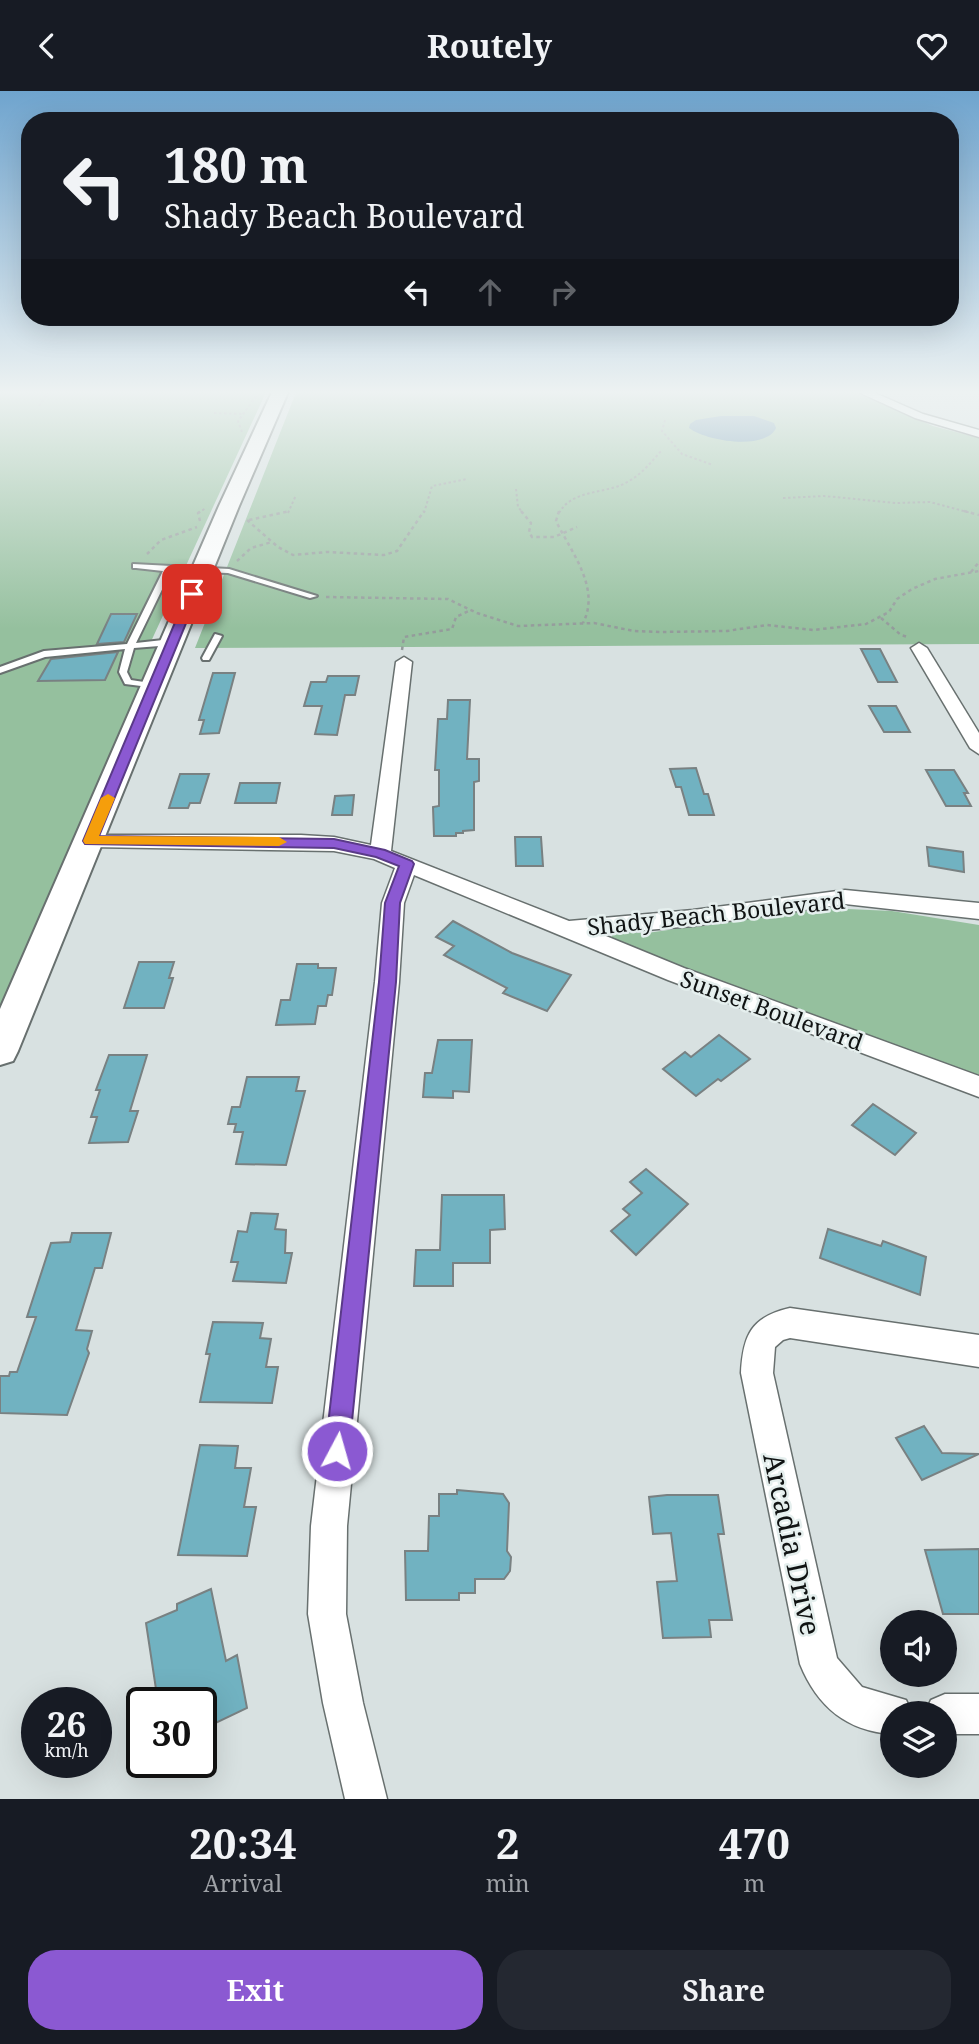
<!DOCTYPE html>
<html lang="en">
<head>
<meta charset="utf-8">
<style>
  body { margin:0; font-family:"Noto Serif",serif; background:#242831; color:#f1f3f6; height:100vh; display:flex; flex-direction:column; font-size:26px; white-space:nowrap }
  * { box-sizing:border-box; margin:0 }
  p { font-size:23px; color:#9ea1a6 }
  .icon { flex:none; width:38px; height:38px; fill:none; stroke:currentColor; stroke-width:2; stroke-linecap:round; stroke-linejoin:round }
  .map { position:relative; height:1708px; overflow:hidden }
  .drawer { display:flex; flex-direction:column; background:#171b24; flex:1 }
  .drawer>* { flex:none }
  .banner { position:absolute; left:21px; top:21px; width:938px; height:214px; border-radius:28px; box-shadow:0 7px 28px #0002; background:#171b24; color:#f1f3f6; overflow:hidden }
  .buttons { position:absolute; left:880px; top:1519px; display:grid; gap:14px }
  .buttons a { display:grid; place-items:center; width:77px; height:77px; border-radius:50%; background:#171b24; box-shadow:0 7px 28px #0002; font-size:35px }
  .speed { position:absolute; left:21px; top:1596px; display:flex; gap:14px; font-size:35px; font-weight:700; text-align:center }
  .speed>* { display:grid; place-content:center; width:91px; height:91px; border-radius:50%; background:#171b24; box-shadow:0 7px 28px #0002; line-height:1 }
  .speed small { font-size:18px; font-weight:400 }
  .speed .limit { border:4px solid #111; border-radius:10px; background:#fff; color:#111 }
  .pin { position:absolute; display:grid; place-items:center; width:60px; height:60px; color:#fff; margin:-30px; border-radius:14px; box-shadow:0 4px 10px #0006 }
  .me { position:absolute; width:77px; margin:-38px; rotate:6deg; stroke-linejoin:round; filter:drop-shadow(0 0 5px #0008) }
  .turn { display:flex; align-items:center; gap:24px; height:147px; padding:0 28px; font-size:32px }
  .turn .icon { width:91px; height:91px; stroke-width:2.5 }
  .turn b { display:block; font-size:49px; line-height:60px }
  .lanes { display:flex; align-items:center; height:66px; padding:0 28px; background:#0003; justify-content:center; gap:35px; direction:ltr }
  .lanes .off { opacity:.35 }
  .eta { display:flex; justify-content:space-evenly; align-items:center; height:119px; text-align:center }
  .eta b { font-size:42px; font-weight:700; line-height:49px }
  .primary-button { display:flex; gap:14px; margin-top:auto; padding:14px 28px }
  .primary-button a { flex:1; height:80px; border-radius:28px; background:#8b59d2; color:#fff; font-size:28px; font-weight:700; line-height:80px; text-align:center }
  .primary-button a+a { background:#242831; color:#f1f3f6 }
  header { display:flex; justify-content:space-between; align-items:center; height:91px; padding:0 28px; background:#171b24; font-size:32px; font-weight:700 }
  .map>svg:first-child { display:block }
  .green { fill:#95c09e }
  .water { fill:#5a8ba8 }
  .building { fill:#71b2c1; stroke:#798182; stroke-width:2 }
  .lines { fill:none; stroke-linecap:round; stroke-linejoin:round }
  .lane-casing { stroke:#68706f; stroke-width:4 }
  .street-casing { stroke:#68706f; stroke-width:3 }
  .secondary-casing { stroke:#68706f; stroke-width:4 }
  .path-far1 { stroke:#949b9b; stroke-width:2; stroke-dasharray:2.5 2.5; stroke-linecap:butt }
  .path { stroke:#949b9b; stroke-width:2.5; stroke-dasharray:3.5 3.5; stroke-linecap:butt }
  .lane { fill:#fff; fill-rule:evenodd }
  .street { fill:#fff; fill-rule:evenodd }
  .secondary { fill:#fff; fill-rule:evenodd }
  .route { fill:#8b59d2; stroke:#5a3a88; stroke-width:2 }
  .slow { fill:#f59e0b }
  .labels { text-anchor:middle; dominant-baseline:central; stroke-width:5; stroke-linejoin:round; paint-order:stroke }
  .street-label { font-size:23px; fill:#101313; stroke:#e5efee }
  .near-street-label { font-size:28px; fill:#101313; stroke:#e5efee }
</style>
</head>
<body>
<header><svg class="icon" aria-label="back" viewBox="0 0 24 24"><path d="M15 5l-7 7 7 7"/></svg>Routely<svg class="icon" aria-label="heart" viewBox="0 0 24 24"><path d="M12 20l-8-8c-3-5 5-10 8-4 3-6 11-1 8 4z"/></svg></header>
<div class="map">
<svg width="979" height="1708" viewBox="0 0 979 1708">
  <rect width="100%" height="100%" fill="#d8e1e1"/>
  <g class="green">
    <polygon points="0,299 267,299 148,557 171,557 0,937"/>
    <polygon points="297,299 851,299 933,335 979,347 979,553 195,557"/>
    <polygon points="825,817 892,820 979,834 979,990 610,852 613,841 647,842"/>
  </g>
  <path class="water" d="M721,325H754L774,332L776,337C765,360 706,350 689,337L690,333L696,329Z"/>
  <g class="building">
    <polygon points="111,523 137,523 124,551 97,553"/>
    <polygon points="861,558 880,558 897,591 878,591"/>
    <polygon points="118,561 105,589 38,590 51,568"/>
    <polygon points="213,582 235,582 219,642 200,643 204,629 199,629"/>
    <polygon points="328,585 359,585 355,604 345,604 337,644 315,643 322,615 304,615 311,591 326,591"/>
    <polygon points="448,609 470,609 467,668 479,668 479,690 474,691 474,739 463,740 463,742 456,742 456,745 434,745 433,716 439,715 439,679 435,679 438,628 447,628"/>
    <polygon points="869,615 896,615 910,641 884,641"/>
    <polygon points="696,677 704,703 708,703 714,724 689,724 681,696 676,696 670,678"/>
    <polygon points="926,679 954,679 968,702 964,702 971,715 946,715"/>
    <polygon points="180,683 209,683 200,712 190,712 188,717 169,717"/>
    <polygon points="240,692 280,692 276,712 235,712"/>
    <polygon points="354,704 352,724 332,724 335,705"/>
    <polygon points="515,746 541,746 543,775 516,775"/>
    <polygon points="927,756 963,761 964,781 929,775"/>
    <polygon points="453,830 512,862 571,884 547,920 503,902 507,897 444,864 454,855 436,846"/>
    <polygon points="139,871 174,871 169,887 173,887 164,917 124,917"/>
    <polygon points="297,873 318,873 318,877 336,877 332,904 328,904 326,915 318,915 315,933 276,934 281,909 290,909"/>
    <polygon points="719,944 750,968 721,990 718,988 696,1005 663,978 685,961 691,966"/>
    <polygon points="438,949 472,949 469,1001 453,1000 453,1007 423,1006 425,982 432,982"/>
    <polygon points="109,964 147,964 130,1020 138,1020 128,1051 89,1052 97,1026 91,1026 100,999 96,999"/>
    <polygon points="247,986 299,986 296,1000 305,1000 286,1074 236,1073 243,1041 234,1041 236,1033 228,1033 232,1016 240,1016"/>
    <polygon points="873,1013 916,1042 895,1064 852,1034"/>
    <polygon points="646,1078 688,1113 636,1164 611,1140 630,1124 623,1118 642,1102 630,1091"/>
    <polygon points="442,1104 504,1104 505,1138 490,1139 490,1172 453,1172 453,1195 414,1195 416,1159 440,1159"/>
    <polygon points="251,1122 278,1123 275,1138 286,1139 285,1162 292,1162 286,1192 233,1190 238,1171 231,1171 238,1140 247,1141"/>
    <polygon points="828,1138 881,1155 883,1150 926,1166 920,1204 820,1167"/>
    <polygon points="72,1142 111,1142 102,1177 95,1177 76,1239 92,1240 87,1258 89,1262 67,1324 0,1322 0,1285 9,1285 10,1281 17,1281 36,1226 27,1226 51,1152 70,1151"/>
    <polygon points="213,1231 263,1232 260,1247 271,1248 266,1276 278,1276 272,1312 200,1311 210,1263 206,1263"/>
    <polygon points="924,1335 942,1362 979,1363 922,1389 896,1347"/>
    <polygon points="200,1354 238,1355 235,1377 251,1377 244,1416 256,1416 247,1465 178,1464"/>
    <polygon points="457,1399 503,1403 509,1412 507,1460 511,1466 510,1480 504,1488 475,1488 475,1502 459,1502 459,1509 406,1509 405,1460 428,1460 429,1425 439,1425 439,1403 457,1403"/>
    <polygon points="667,1404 718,1404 724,1443 718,1443 732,1529 709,1529 711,1546 663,1547 657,1491 677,1490 671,1442 653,1443 649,1406"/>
    <polygon points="979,1458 979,1523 943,1523 925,1459"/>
    <polygon points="211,1498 226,1570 237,1564 247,1617 201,1639 201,1612 129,1612 156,1598 146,1532 177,1519 177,1513"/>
  </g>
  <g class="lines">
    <g class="lane-casing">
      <g id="lane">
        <polygon points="133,473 229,478 317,505 310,507 228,482 171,480 136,552 172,548 176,551 172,554 134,557 127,581 131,589 157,593 157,597 125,593 119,581 125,558 45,566 0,582 0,576 44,560 127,553 163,480 136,477 133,477"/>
        <polygon points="215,543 222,545 209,569 203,569 202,567"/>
      </g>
    </g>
    <g class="street-casing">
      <g id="street">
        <polygon points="854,299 868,299 923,323 979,339 979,346 915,327"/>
        <polygon points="919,552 927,557 979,642 979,663 970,657 911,557"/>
        <polygon points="404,566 412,571 391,760 569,830 693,819 845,799 979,812 979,828 845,813 693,835 601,843 684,877 979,985 979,1006 668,889 414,784 404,812 399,891 347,1435 346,1523 363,1612 387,1708 345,1708 323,1612 308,1523 311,1435 375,891 382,812 395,777 374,768 334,760 90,756 83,755 80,750 83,745 90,744 301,744 334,746 371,754 396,571"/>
        <path d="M790,1217L979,1244V1276L790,1247L783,1249L775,1256L773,1282L837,1567L862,1596L906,1609L912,1622H892V1643C846,1640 817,1615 800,1573L741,1282C743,1244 751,1226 790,1217Z"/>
        <polygon points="945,1603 979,1603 979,1643 945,1643 945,1622 925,1622 931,1609"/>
      </g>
    </g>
    <g class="secondary-casing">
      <polygon id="secondary" points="273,299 289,299 239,415 18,960 13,970 0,974 0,918 219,415"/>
    </g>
    <g class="path-far1">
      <polyline points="220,299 220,306"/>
      <polyline points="39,315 50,299"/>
      <polyline points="214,322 243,323"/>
      <polyline points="665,329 662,340 682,363 713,374"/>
      <polyline points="242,341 238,330 257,304"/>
      <polyline points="516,398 518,416 523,422"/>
      <polyline points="783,407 824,405 896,412 930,411 971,422"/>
      <polyline points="198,422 206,417"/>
      <polyline points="288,422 296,404"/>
      <polyline points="424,422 432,395 467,388"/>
      <path d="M559,422C573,397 607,404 629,390C642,383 652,370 662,359"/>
    </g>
    <g class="path">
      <polyline points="521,420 531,432 529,441 532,446 554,446 577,436"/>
      <path d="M559,420L556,430C571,461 601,497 583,532"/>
      <polyline points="964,420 979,424"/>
      <polyline points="247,429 278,456 293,464 327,461 384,464 397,460 424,420"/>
      <polyline points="249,429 290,420"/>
      <polyline points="200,430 198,422 201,420"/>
      <polyline points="147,463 161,449 197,436"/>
      <polyline points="237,470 251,457 272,451"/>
      <polyline points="971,481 979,471"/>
      <polyline points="326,506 448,508 477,522 518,535 594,532 634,540 660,541 727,540 767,534 813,539 866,533 889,521 897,508 912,498 935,488 979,480"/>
      <polyline points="881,527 901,544 908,546"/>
      <polyline points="402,559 404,546 452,538 456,526 471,519"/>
    </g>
    <use href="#lane" class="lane"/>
    <use href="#street" class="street"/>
    <use href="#secondary" class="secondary"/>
  </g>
  <linearGradient id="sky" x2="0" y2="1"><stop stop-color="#6fa4ce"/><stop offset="0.56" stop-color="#edf2f2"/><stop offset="1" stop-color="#edf2f2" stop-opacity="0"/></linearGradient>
  <rect width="979" height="538" fill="url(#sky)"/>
  <polygon class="route" points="192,500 198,503 99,745 334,748 385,759 412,770 414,773 400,812 396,891 349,1360 346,1368 337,1371 329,1368 325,1360 379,891 385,812 399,775 376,766 334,757 85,753 83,750 187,503"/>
  <polygon class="slow" points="108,703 115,707 99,745 279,746 287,751 279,755 85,753 83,750 101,707"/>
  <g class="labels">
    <g class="street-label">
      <text transform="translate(716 822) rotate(-6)">Shady Beach Boulevard</text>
      <text transform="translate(772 919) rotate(20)">Sunset Boulevard</text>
    </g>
    <g class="near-street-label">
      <text transform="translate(793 1453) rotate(78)">Arcadia Drive</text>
    </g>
  </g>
</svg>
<div class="buttons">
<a><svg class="icon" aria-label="sound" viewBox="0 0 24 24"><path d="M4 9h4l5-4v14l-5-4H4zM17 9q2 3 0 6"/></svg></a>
<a><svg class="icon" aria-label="layers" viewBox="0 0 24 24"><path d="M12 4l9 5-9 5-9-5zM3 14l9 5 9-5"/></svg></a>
</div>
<div class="speed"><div>26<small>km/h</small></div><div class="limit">30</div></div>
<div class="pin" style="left:192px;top:503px;background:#d93025"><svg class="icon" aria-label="arrive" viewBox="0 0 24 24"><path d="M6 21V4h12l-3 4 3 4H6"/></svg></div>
<svg class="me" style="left:337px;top:1360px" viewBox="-20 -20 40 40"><circle r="17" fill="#8b59d2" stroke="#fff" stroke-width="3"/><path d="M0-11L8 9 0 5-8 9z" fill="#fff"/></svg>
<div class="banner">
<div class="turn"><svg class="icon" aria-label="left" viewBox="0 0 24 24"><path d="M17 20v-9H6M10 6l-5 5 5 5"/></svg><div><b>180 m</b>Shady Beach Boulevard</div></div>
<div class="lanes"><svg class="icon" aria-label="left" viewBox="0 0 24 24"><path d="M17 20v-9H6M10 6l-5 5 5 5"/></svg><svg class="icon off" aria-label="ahead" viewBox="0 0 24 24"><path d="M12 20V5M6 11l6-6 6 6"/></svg><svg class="icon off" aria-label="right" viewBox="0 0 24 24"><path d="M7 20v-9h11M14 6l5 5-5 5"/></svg></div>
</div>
</div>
<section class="drawer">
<div class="eta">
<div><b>20:34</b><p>Arrival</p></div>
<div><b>2</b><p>min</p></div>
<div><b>470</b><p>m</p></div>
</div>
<div class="primary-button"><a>Exit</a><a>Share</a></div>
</section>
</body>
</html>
